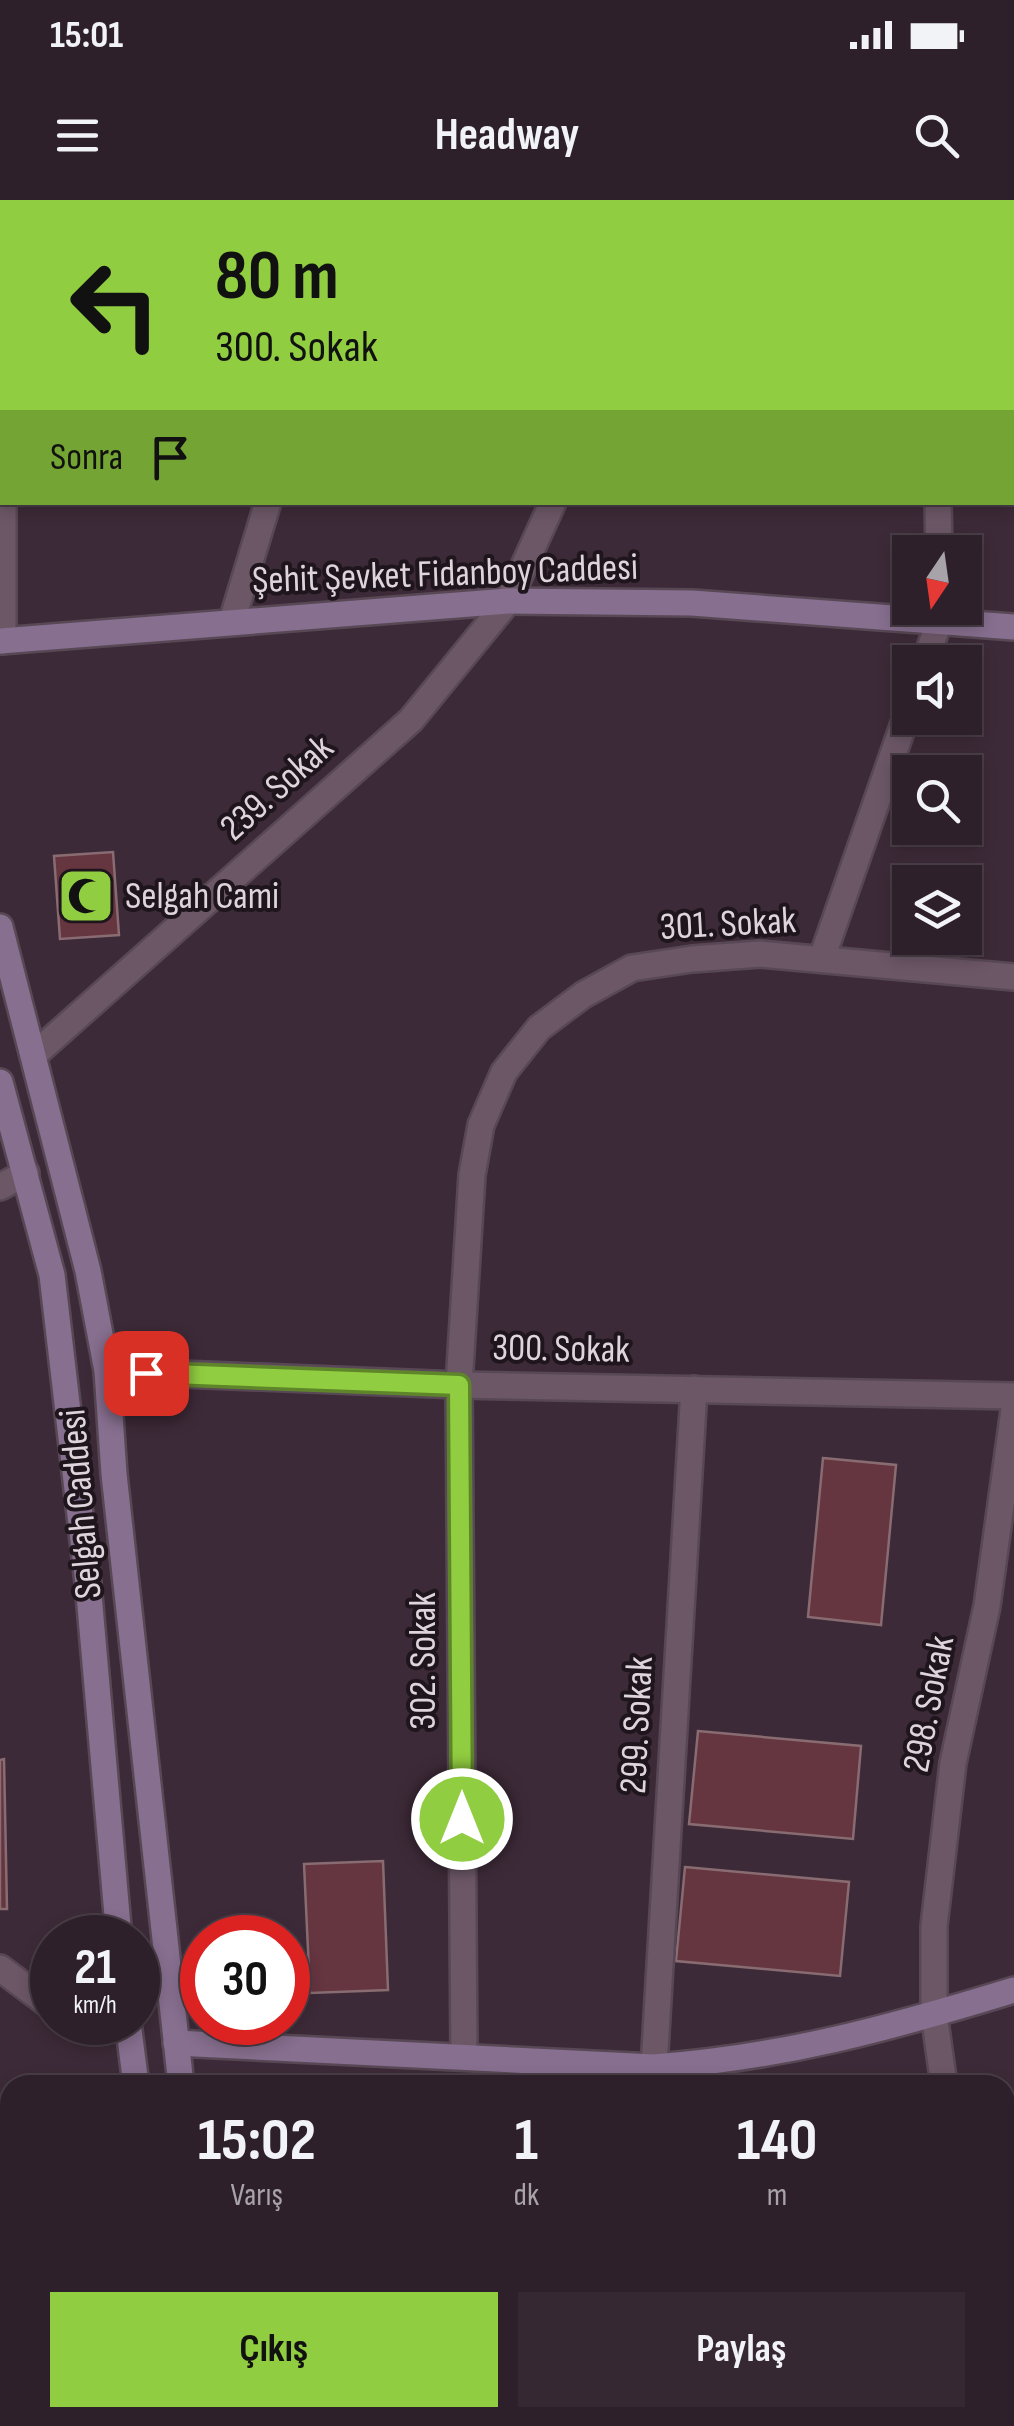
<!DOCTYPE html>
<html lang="tr">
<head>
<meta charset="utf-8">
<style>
  body { margin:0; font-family:"Sofia Sans Condensed",sans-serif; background:#362832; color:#f1f3f6; height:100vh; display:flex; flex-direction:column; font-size:38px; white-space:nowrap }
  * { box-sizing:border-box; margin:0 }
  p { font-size:32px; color:#a7a3a8 }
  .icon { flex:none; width:55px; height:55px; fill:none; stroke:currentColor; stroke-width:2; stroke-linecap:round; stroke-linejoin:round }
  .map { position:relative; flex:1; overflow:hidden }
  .panel { position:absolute; left:0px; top:1875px; width:1015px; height:352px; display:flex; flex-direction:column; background:#2e202a; border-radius:30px 30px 0 0; box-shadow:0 5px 15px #0003,0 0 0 2px #493e47 }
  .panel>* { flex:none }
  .top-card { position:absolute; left:0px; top:0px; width:1015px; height:305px; box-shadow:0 5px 15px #0003,0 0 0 2px #493e47; background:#91cd40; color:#111; overflow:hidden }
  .needle { width:65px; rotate:193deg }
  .buttons { position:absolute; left:892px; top:335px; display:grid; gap:20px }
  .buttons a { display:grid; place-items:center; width:90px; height:90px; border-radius:0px; background:#2e202a; box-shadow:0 5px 15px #0003,0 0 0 2px #493e47; font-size:50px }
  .speed { position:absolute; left:30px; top:1715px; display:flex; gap:20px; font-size:50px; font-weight:700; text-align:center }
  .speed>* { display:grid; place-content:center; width:130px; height:130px; border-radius:50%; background:#2e202a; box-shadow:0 5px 15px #0003,0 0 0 2px #493e47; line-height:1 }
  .speed small { font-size:25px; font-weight:400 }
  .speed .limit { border:15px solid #d22; background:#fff; color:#111 }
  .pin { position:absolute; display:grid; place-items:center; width:85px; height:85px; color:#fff; margin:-42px; border-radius:20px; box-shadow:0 5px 15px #0006 }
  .me { position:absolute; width:110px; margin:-55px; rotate:0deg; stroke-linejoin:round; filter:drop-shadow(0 0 8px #0008) }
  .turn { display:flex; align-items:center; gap:35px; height:210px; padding:0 50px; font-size:45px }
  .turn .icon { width:130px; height:130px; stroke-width:2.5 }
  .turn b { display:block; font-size:70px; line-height:85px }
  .then { display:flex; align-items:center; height:95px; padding:0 50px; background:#0003; gap:20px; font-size:38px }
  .eta { display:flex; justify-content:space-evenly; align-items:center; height:170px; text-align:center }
  .eta b { font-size:60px; font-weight:700; line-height:70px }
  .action { display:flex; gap:20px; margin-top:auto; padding:20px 50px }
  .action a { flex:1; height:115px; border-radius:0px; background:#91cd40; color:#111; font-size:40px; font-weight:700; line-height:115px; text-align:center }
  .action a+a { background:#362832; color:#f1f3f6 }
  .status { display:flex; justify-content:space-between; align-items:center; height:70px; padding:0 50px; background:#2e202a; direction:ltr }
  .status svg { height:28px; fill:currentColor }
  header { display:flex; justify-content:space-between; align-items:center; height:130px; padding:0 50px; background:#2e202a; font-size:45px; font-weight:700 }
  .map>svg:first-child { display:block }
  .building { fill:#653540; stroke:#886c71; stroke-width:2.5 }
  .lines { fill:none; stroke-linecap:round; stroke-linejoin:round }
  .street-casing { stroke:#584855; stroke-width:30 }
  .secondary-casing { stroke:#584855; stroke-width:30 }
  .street { stroke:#6c5767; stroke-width:25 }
  .secondary { stroke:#876f8f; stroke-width:25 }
  .route-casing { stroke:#5e852a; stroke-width:25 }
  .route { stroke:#91cd40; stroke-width:18 }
  .labels { text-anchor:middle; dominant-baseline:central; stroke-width:8; stroke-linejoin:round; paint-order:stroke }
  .street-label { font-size:38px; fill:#dfd3dc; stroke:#1e161c }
  .poi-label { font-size:38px; fill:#dfd3dc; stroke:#1e161c; text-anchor:start }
</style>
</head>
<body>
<div class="status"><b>15:01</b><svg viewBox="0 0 49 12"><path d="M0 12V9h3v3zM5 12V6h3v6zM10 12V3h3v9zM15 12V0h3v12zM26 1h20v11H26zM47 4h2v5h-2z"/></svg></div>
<header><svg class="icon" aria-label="menu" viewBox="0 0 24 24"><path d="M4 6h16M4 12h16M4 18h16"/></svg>Headway<svg class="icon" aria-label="search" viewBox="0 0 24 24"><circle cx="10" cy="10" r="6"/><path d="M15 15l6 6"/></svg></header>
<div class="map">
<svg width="1014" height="2226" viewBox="0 0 1014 2226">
  <rect width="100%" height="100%" fill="#3d2a38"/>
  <g class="building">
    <polygon points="113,652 119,735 60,739 54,656"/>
    <polygon points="823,1258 896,1265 881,1425 808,1417"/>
    <polygon points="698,1531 861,1546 853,1639 689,1624"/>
    <polygon points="4,1559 7,1709 0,1709 0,1560"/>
    <polygon points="383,1661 388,1790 310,1793 304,1664"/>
    <polygon points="685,1667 849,1682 840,1776 676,1761"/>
  </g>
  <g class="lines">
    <g class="street-casing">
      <g id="street">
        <polyline points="7,2 7,0"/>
        <polyline points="362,2 363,0"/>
        <polyline points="673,2 673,0"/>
        <polyline points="1012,63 1014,63"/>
        <polyline points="3,302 3,441"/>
        <polyline points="938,302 939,352"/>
        <polyline points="232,421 268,302"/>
        <polyline points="925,462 940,419 940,408"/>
        <polyline points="822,758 910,506"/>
        <polyline points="34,855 411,520 508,401 553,302"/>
        <polyline points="0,987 26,973"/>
        <polyline points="107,1171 459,1185 1014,1196"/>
        <polyline points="0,1768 52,1807"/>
        <polyline points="102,1822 129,1831"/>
        <polyline points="464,1856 459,1185 472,975 481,925 504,872 539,828 583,795 632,768 692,759 760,754 1014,777"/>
        <polyline points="654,1867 694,1189"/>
        <polyline points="944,1885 934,1814 934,1726 953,1563 987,1406 1014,1210"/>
        <polyline points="1005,1948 1014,1950"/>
        <polyline points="0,1987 10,1990"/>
        <polyline points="697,2218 724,2226"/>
        <polyline points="985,2218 986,2226"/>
      </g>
    </g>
    <g class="secondary-casing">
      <g id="secondary">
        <polyline points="0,441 508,401 692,403 1014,427"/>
        <polyline points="0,727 88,1071 107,1171 114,1274 181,1885"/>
        <polyline points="0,882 52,1075 88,1383 119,1738"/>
        <polyline points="128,1822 136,1885"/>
        <path d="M176,1843L654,1867C785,1857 890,1828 1014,1790"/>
        <polyline points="205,2218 208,2226"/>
        <polyline points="244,2218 246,2226"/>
      </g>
    </g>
    <use href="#street" class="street"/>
    <use href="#secondary" class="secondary"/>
  </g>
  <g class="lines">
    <g class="route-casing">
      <polyline id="route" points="146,1173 459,1185 462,1619"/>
    </g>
    <use href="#route" class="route"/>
  </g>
  <defs>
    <g id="mosque-square" transform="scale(2.875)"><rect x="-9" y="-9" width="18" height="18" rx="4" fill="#91cd40" stroke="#1e161c"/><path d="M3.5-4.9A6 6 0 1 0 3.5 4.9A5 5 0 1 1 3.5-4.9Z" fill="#111"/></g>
  </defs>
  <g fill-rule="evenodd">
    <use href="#mosque-square" x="86" y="696"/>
  </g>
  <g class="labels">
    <g class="street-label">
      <text transform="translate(445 374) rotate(-2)">Şehit Şevket Fidanboy Caddesi</text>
      <text transform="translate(277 588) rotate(-42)">239. Sokak</text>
      <text transform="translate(728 724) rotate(-3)">301. Sokak</text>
      <text transform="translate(561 1149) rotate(1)">300. Sokak</text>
      <text transform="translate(81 1304) rotate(-95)">Selgah Caddesi</text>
      <text transform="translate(423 1461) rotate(-90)">302. Sokak</text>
      <text transform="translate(929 1504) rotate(-79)">298. Sokak</text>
      <text transform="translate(637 1525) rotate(-87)">299. Sokak</text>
    </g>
    <g class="poi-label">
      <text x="125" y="696">Selgah Cami</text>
    </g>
  </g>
</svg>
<div class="buttons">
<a><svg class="needle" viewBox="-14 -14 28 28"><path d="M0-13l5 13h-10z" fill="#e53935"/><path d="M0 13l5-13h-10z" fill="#a7a3a8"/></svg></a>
<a><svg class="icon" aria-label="sound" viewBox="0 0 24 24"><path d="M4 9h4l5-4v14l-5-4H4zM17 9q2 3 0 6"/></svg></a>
<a><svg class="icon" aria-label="search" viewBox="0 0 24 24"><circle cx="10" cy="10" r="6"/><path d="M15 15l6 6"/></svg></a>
<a><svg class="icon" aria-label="layers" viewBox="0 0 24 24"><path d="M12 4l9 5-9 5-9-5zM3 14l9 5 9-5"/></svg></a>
</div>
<div class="speed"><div>21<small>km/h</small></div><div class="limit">30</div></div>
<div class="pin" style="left:146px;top:1173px;background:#d93025"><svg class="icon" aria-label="arrive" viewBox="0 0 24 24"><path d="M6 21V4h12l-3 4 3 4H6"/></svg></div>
<svg class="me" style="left:462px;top:1619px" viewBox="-20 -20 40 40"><circle r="17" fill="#91cd40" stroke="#fff" stroke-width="3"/><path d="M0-11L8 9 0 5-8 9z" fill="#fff"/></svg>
<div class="top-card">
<div class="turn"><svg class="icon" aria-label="left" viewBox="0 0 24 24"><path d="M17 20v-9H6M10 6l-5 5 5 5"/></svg><div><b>80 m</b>300. Sokak</div></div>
<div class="then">Sonra<svg class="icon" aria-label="arrive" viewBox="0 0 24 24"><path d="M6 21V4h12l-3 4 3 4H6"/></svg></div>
</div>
<section class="panel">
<div class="eta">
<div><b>15:02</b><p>Varış</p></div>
<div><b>1</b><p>dk</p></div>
<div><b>140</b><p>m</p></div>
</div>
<div class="action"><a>Çıkış</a><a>Paylaş</a></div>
</section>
</div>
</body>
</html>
